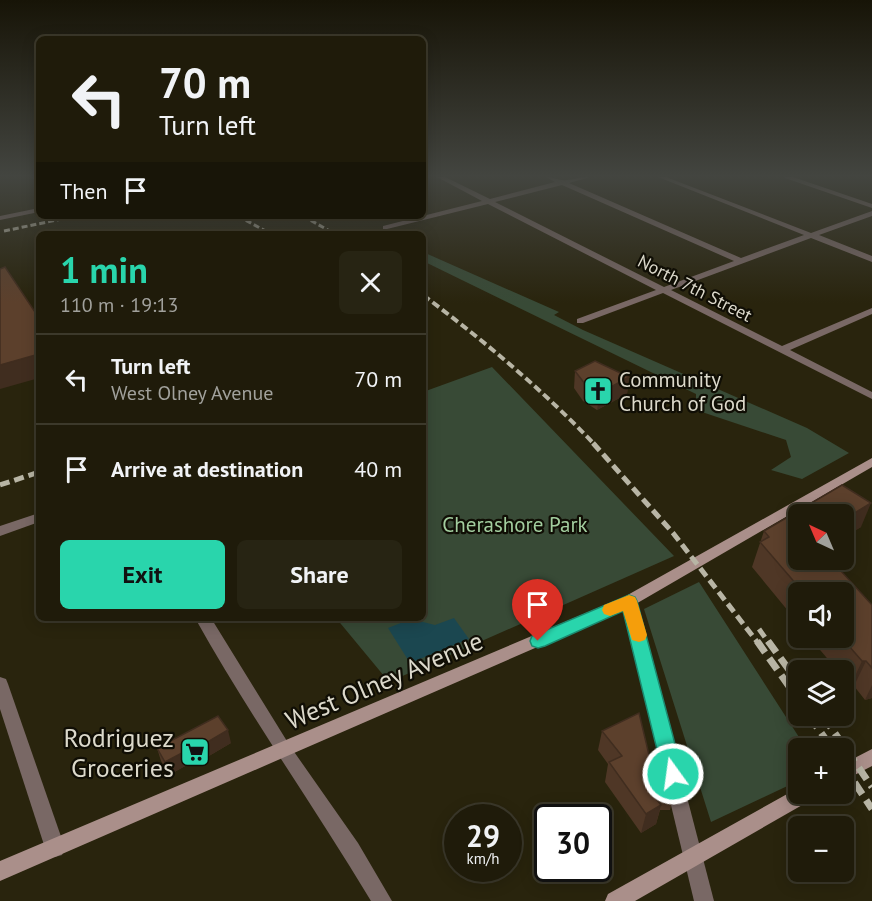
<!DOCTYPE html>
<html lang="en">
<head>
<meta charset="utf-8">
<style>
  body { margin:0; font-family:"PT Sans",sans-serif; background:#272413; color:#f1f3f6; height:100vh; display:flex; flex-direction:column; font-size:22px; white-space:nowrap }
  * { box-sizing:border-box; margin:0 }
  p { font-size:20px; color:#a1a19c }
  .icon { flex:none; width:33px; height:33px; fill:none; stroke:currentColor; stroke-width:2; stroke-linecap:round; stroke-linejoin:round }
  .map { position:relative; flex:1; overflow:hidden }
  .drawer { position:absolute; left:36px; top:231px; width:390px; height:390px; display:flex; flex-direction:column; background:#1f1b0a; border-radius:9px; box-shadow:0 3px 15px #0003,0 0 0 2px #3c392b }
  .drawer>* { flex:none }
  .guide { position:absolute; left:36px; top:36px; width:390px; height:183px; border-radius:9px; box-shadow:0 3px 15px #0003,0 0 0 2px #3c392b; background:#1f1b0a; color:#f1f3f6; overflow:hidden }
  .needle { width:39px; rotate:316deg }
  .controls { position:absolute; left:788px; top:504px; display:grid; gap:12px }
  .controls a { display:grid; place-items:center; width:66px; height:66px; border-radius:9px; background:#1f1b0a; box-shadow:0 3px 15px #0003,0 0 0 2px #3c392b; font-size:30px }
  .speed { position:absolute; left:444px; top:804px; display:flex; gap:12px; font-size:30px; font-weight:700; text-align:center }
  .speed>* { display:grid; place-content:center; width:78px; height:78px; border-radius:50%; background:#1f1b0a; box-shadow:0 3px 15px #0003,0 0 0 2px #3c392b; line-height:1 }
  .speed small { font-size:15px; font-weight:400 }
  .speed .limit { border:3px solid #111; border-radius:9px; background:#fff; color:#111 }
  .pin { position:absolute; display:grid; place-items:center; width:51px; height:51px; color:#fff; margin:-62px -26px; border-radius:50% 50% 50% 0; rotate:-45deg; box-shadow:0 0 6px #0007 }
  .pin .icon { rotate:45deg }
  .me { position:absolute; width:66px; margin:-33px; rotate:346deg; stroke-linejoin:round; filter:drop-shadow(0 0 4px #0008) }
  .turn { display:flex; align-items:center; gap:21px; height:126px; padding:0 24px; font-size:27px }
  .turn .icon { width:78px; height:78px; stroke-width:2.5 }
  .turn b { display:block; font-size:42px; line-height:51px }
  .then { display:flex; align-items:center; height:57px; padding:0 24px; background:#0003; gap:12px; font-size:22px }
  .round { display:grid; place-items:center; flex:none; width:63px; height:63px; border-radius:9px; background:#272413 }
  .overview { display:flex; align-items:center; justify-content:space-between; height:102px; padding:0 24px }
  h1 { font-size:36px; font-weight:700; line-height:45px; color:#29d5ac }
  .action { display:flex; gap:12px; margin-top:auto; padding:12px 24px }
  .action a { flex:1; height:69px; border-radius:9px; background:#29d5ac; color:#111; font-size:24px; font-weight:700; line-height:69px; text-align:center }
  .action a+a { background:#272413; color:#f1f3f6 }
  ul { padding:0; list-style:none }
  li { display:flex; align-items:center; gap:18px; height:90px; padding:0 24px; border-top:2px solid #3c392b }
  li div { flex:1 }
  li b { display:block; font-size:22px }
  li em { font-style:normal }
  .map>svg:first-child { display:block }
  .green { fill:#384a36 }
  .water { fill:#1b4750 }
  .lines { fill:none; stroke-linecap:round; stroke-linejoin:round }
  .street { fill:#796865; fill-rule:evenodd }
  .secondary { fill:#aa8f8a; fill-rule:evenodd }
  .rail-far3 { stroke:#b8b5a5; stroke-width:3; stroke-dasharray:6 3; stroke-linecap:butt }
  .rail-far2 { stroke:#b8b5a5; stroke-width:4; stroke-dasharray:8 4; stroke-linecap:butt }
  .rail-far1 { stroke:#b8b5a5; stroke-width:5; stroke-dasharray:10 5; stroke-linecap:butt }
  .rail { stroke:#b8b5a5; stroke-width:7; stroke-dasharray:14 7; stroke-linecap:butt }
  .wall { fill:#4f3726 }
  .shaded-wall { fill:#402d1f }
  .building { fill:#5c402c; stroke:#402d1f; stroke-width:1.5 }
  .route { fill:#29d5ac; stroke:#1b8a70; stroke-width:1.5 }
  .slow { fill:#f59e0b }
  .labels { text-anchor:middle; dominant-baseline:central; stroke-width:4.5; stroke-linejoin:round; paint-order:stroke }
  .far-street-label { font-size:18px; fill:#dcd9cb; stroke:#100e05 }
  .poi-label { font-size:21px; fill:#dcd9cb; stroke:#100e05; text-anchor:start }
  .park-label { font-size:21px; fill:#a2cd9e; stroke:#100e05 }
  .near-street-label { font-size:26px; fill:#dcd9cb; stroke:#100e05 }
  .near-poi-label { font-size:26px; fill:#dcd9cb; stroke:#100e05; text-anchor:end }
</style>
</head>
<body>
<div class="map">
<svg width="872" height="901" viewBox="0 0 872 901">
  <rect width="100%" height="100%" fill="#29240d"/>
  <g class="green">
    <polygon points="423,252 559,312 554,315 583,330 807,428 849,453 802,479 771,470 791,457 786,440 696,410 696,394 423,261"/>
    <polygon points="492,367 674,556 389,682 336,618 423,618 423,392"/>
    <polygon points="699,582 806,748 798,748 798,781 711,822 644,609"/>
  </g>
  <polygon class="water" points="454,618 469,639 410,663 388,628 411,619 435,625"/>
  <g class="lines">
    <g class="street">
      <polygon points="32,177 38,177 39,184 37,183"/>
      <path d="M437,177H445L490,199L555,182L546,177C552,177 556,179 561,180C569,181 580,177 588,177L587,178L569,183L741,258L804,235L658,177H666L811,233L872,211V216L819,235L872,256V262L811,238L671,290L782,346L872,308V314L790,350L872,392V399L663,293L583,323H577V319L656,290L488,204L383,230V226L482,201ZM562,185L734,261L664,287L495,202Z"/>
      <polygon points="784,177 793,177 872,204 872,208 785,178"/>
      <polygon points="39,208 39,212 0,220 0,216"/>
      <polygon points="39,513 39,522 0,536 0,526"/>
      <polygon points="629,596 634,597 636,601 714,901 694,901 622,601 624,597"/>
      <path d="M195,618H211L290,746L358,843L392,901H371C314,806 249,715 195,618Z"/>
      <polygon points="0,677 6,679 8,684 65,848 62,855 55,857 48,855 45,848 0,709"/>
    </g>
    <g class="secondary">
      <polygon points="872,458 872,467 634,605 0,881 0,861 624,597"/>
      <polygon points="872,749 872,766 843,781 843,764"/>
      <polygon points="798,788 798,794 814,794 811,800 635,901 605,901 608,894"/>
    </g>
    <g class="rail-far3">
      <polyline points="238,216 271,234"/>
      <polyline points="303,216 335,234"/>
      <polyline points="4,231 76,216"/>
    </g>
    <path class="rail-far2" d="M423,295C484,341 542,389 595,445"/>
    <g class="rail-far1">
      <polyline points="593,443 673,533 758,643"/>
      <polyline points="0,485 39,472"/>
      <polyline points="759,629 769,643"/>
    </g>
    <g class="rail">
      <polyline points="757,641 798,699"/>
      <polyline points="768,641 798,682"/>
      <polyline points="809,716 832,748"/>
      <polyline points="823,716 872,787"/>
      <polyline points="843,765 872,809"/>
    </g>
  </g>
  <g class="wall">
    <polygon points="362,216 388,216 369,221"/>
    <polygon points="575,371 629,377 627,394 597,410 583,401 574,388"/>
    <polygon points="861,527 798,560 872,605 872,698 865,700 854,686 850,687 843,678 843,670 837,670 810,638 843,638 843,592 798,592 798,623 752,567 764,531"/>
    <polygon points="602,731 655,780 675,791 670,810 660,810 656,824 641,833 605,782 608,764 598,750"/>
    <polygon points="231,743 197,763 196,760 169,775 161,761 157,748"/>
  </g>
  <g class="shaded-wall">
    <polygon points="369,216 388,216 369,221"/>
    <polygon points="39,354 39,378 0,389 0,365"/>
    <polygon points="629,377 627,394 597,410 600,393"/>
    <polygon points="871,503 861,527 843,539 843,520"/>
    <polygon points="862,661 866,661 854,686 850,687"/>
    <polygon points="872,685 872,698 865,700"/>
    <polygon points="228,730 231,743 197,763 194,750"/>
    <polygon points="193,747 196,760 169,775 165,762"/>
    <polygon points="661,805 656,824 641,833 646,814"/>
  </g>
  <g class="building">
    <polygon points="5,267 39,318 39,354 0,365 0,269"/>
    <polygon points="595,361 629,377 600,393 585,384 575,371"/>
    <polygon points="842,485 871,503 843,520 843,514 798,514 798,560 831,560 872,605 872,668 866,661 862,661 842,638 843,638 843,592 803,592 760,542 769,537 764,531"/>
    <polygon points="639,713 655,780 673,781 675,791 650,791 661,805 646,814 609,762 622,756 602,731"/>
    <polygon points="218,716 228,730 194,750 193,747 165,762 157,748"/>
  </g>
  <linearGradient id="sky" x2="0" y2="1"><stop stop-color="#171407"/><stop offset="0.58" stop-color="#434540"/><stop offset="1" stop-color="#434540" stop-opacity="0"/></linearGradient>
  <rect width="872" height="303" fill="url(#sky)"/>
  <polygon class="route" points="629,595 635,597 637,601 683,774 680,780 673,783 666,780 663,774 623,611 545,646 538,648 532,646 530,641 532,636"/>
  <polygon class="slow" points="629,595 635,597 637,601 647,635 645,640 639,642 632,640 623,611 610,616 604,614 602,610 604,605"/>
  <defs>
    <g id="church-square" transform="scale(1.5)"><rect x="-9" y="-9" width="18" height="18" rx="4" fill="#29d5ac" stroke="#100e05"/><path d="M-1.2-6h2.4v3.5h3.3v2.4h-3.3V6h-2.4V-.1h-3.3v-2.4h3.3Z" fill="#111"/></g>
    <g id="supermarket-square" transform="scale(1.5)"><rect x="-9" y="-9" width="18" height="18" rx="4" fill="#29d5ac" stroke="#100e05"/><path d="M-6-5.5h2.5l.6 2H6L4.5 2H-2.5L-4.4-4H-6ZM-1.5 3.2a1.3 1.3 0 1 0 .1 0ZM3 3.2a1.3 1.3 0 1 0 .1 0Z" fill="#111"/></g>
  </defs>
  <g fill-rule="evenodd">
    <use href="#church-square" x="598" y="391"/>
    <use href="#supermarket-square" x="195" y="752"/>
  </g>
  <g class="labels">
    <g class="far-street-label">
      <text transform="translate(695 288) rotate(27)">North 7th Street</text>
    </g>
    <g class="poi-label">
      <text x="619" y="379">Community<tspan x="619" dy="24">Church of God</tspan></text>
    </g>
    <g class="park-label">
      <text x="515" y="524">Cherashore Park</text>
    </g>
    <g class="near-street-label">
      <text transform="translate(384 680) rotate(-23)">West Olney Avenue</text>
    </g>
    <g class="near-poi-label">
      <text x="174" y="737">Rodriguez<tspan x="174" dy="30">Groceries</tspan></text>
    </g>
  </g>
</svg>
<div class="controls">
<a><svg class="needle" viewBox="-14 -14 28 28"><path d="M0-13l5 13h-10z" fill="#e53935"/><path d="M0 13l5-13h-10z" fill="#a1a19c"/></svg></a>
<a><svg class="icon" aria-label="sound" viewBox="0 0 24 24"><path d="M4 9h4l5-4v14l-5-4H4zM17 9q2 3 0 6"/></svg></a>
<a><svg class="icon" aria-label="layers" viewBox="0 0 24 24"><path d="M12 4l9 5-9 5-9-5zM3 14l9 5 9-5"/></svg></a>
<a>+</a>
<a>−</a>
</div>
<div class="speed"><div>29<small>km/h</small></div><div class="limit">30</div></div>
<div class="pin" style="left:538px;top:641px;background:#d93025"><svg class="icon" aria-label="arrive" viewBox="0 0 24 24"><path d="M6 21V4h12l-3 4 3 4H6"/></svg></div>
<svg class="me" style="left:673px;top:774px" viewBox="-20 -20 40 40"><circle r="17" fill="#29d5ac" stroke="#fff" stroke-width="3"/><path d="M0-11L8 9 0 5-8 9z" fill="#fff"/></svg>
<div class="guide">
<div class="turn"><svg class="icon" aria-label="left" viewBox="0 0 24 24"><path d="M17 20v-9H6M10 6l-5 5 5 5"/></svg><div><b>70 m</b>Turn left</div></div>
<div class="then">Then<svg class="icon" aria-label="arrive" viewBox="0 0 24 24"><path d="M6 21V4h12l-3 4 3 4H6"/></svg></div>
</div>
<section class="drawer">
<div class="overview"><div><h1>1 min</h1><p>110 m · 19:13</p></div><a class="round"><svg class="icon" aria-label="close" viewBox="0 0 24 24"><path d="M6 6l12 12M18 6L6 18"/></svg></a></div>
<ul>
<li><svg class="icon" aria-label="left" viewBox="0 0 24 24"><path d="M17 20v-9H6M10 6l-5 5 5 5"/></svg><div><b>Turn left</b><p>West Olney Avenue</p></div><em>70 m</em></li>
<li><svg class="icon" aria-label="arrive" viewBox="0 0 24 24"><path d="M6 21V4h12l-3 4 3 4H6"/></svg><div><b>Arrive at destination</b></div><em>40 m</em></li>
</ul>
<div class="action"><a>Exit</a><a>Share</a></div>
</section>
</div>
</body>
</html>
